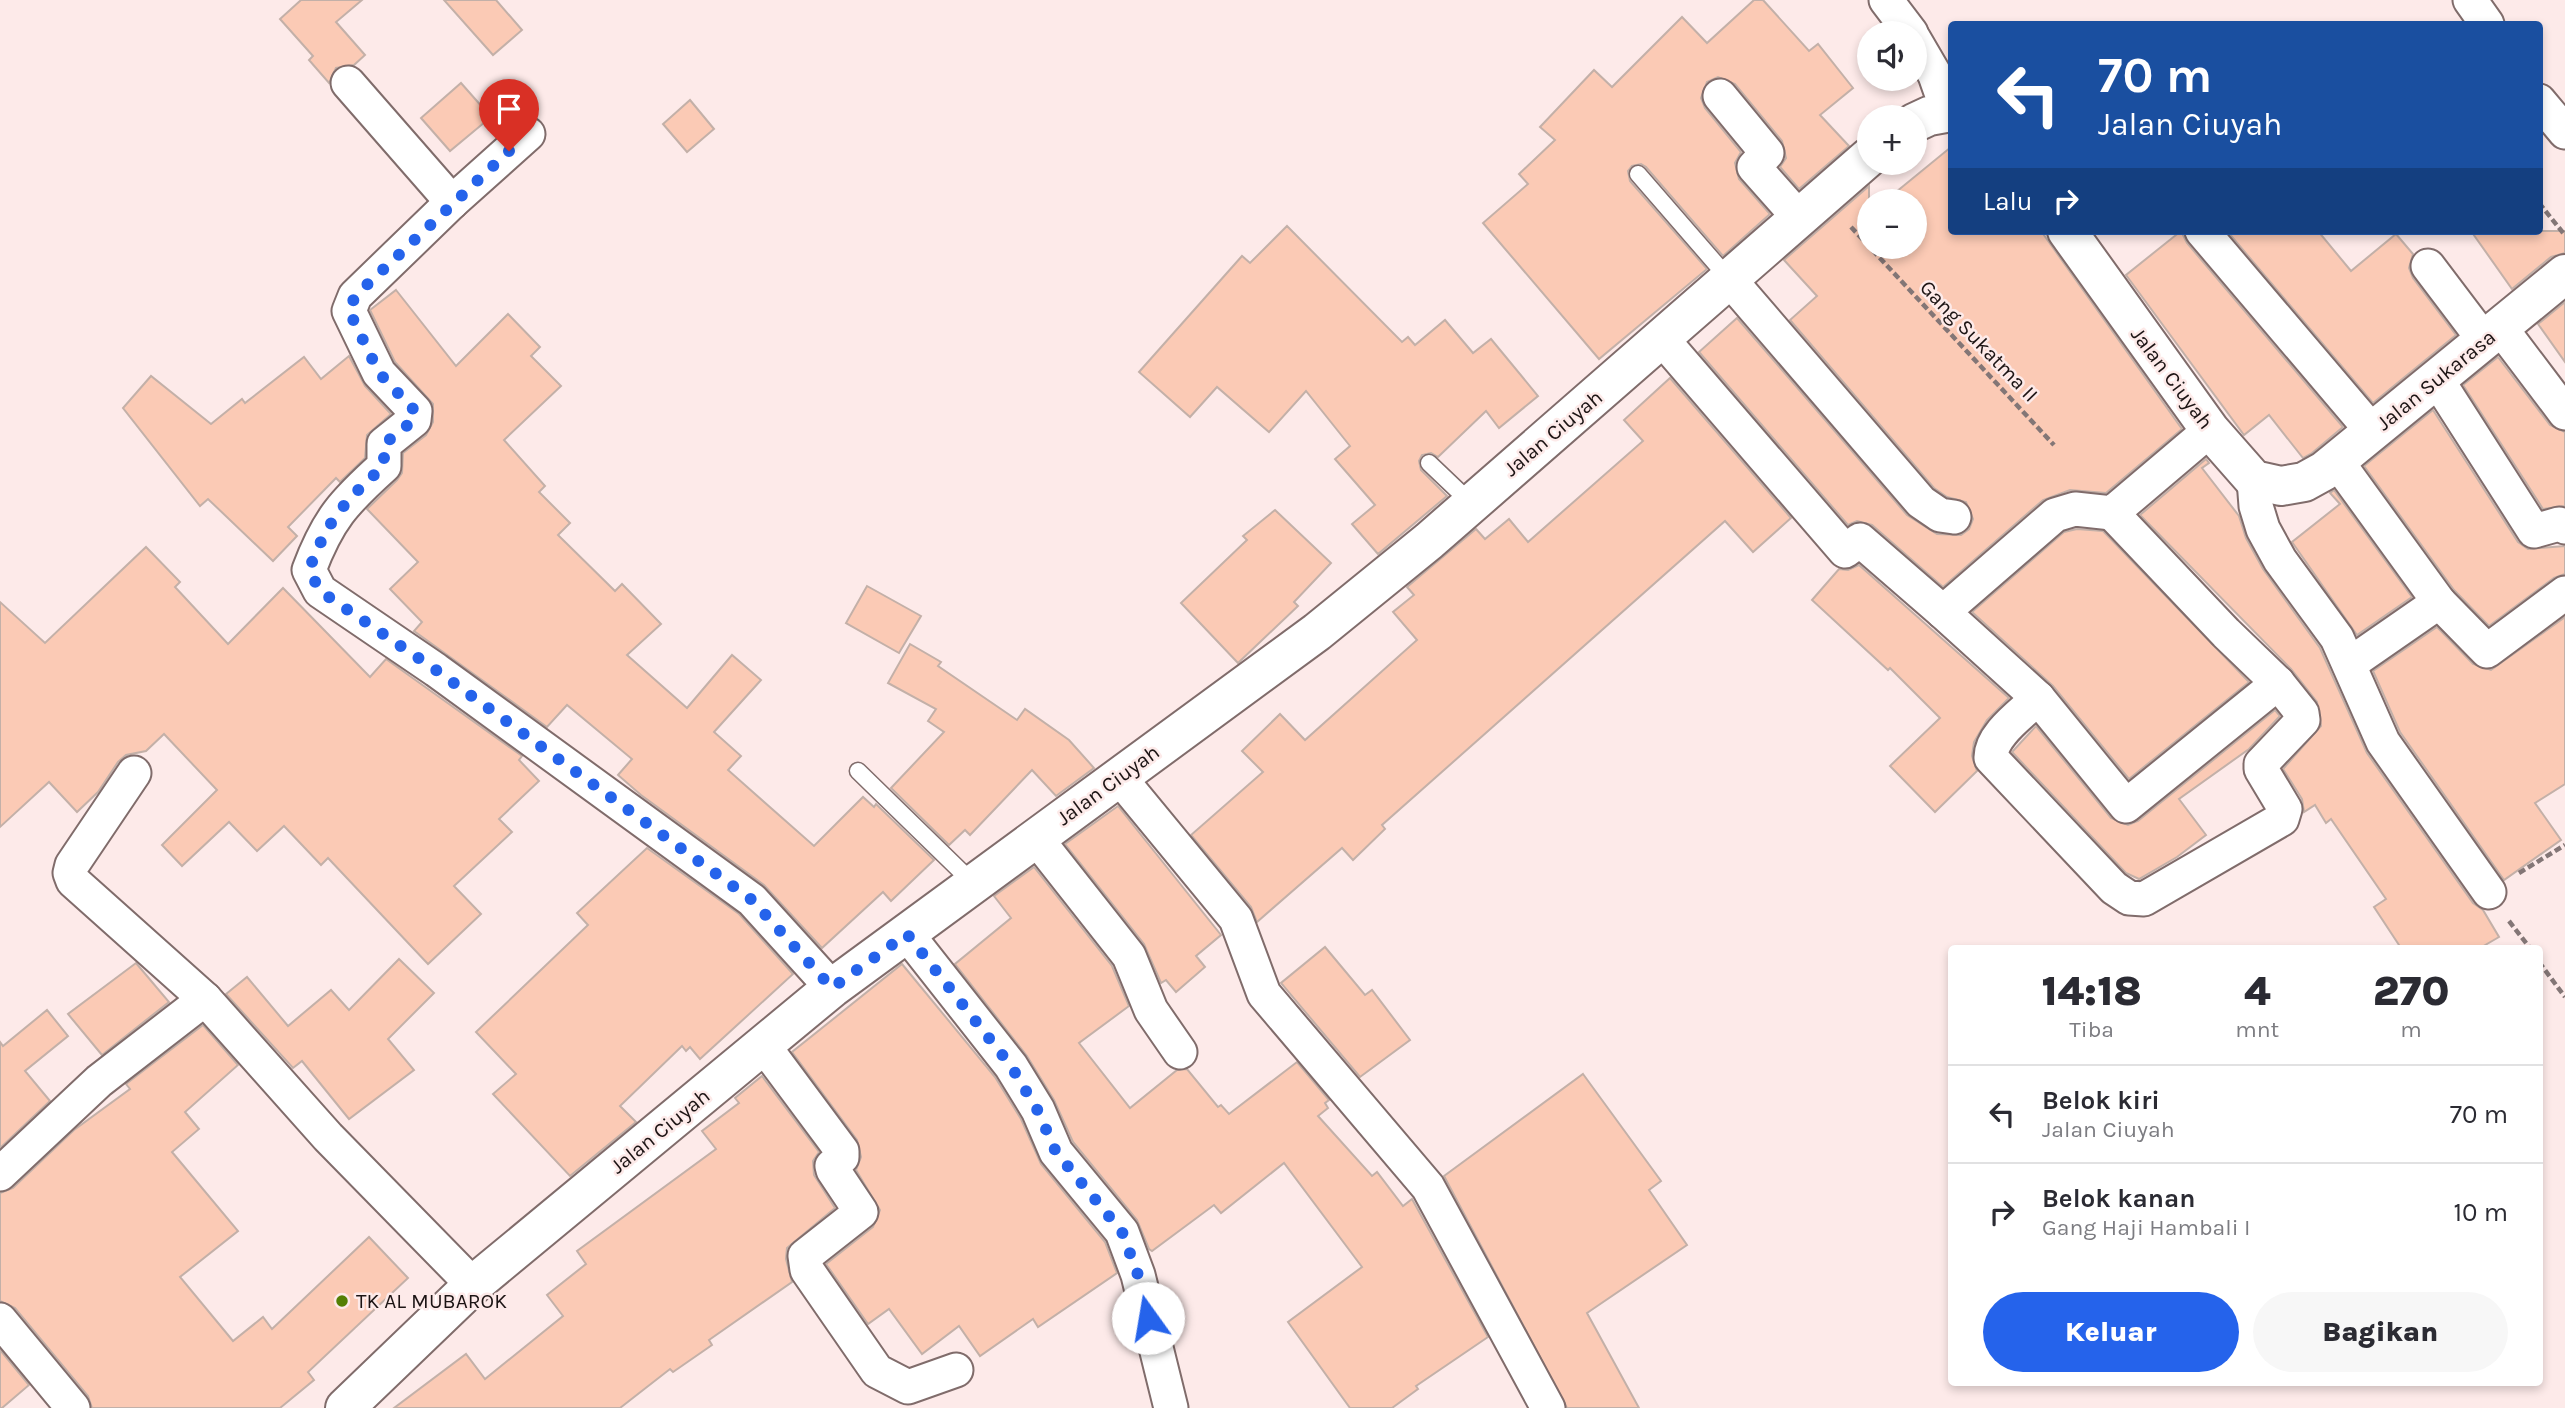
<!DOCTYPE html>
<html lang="id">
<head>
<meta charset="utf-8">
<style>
  body { margin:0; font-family:Karla,sans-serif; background:#f7f7f7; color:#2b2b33; height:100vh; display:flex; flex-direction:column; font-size:26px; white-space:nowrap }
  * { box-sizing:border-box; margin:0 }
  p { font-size:23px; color:#7c7c81 }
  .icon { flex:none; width:38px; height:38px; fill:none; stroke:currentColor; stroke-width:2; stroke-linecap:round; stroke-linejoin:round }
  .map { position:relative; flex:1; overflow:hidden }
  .sheet { position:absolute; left:1948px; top:945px; width:595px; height:441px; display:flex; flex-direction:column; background:#fff; border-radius:7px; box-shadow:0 4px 10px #0003 }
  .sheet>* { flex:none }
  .banner { position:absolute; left:1948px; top:21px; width:595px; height:214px; border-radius:7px; box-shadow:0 4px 10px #0003; background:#1a4fa0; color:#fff; overflow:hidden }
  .fabs { position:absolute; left:1857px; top:21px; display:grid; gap:14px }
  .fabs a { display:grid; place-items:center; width:70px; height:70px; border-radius:50%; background:#fff; box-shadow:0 4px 10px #0003; font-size:35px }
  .pin { position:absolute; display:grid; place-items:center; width:60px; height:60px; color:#fff; margin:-72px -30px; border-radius:50% 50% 50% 0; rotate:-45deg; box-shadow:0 0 7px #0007 }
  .pin .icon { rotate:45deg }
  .me { position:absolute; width:77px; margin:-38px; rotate:347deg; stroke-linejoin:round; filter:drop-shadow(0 0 5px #0008) }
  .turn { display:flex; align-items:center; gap:24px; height:147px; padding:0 35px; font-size:32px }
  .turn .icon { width:91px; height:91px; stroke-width:2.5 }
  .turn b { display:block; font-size:49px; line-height:60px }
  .then { display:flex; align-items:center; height:66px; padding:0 35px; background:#0003; gap:14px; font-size:26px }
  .eta { display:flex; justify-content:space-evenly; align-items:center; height:119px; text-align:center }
  .eta b { font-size:42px; font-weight:800; line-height:49px }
  .primary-button { display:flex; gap:14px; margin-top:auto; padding:14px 35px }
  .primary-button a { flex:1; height:80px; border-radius:42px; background:#2563eb; color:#fff; font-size:28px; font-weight:800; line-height:80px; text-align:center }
  .primary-button a+a { background:#f7f7f7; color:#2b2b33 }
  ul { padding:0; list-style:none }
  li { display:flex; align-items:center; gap:21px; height:98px; padding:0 35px; border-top:2px solid #e1e1e2 }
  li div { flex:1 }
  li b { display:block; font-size:26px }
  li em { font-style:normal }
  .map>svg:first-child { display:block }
  .building { fill:#fbcab5; stroke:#c3b0a8; stroke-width:2 }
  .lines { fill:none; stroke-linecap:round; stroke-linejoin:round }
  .service-casing { stroke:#806c6b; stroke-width:19 }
  .minor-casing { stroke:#806c6b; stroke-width:37 }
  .tertiary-casing { stroke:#806c6b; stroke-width:42 }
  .path { stroke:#837676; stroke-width:4.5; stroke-dasharray:7 3.5; stroke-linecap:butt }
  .service { stroke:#fff; stroke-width:16 }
  .minor { stroke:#fff; stroke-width:33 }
  .tertiary { stroke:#fff; stroke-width:38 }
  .route { stroke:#2563eb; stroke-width:12; stroke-dasharray:0 21.6 }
  .poi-dot { fill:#547f04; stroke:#fdeae9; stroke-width:2.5 }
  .labels { text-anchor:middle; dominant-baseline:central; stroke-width:5; stroke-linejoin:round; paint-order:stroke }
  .street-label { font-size:21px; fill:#1c1414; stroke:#fdeae9 }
  .poi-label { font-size:21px; fill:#1c1414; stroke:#fdeae9; text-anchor:start }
</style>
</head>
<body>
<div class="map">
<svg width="2565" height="1408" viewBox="0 0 2565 1408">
  <rect width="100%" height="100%" fill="#fdeae9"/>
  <g class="building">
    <polygon points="301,0 362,0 336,22 365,55 354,65 336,68 329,83 309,60 313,56 280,19"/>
    <polygon points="444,0 496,0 522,30 493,55"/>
    <polygon points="1754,0 1763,0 1809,51 1818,44 1853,88 1820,115 1849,146 1799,189 1780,167 1786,158 1782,141 1735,84 1718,77 1707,82 1701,98 1705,108 1741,152 1735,163 1739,179 1770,214 1723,256 1646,167 1641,164 1632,166 1628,171 1630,181 1707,269 1599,359 1483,223 1528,184 1519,174 1555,140 1540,127 1594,70 1612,87 1682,17 1707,43"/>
    <polygon points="461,83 491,117 450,151 421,118"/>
    <polygon points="690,100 714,129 687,152 663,124"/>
    <polygon points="1951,147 1951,231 2041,231 2182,429 2106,493 2070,490 2043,500 1943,587 1872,525 1857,521 1848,525 1699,352 1737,318 1907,515 1937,534 1961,535 1969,529 1973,519 1966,502 1947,497 1934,488 1790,320 1817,296 1784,260 1869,186 1869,247 1914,247 1914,201 1885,201"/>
    <polygon points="1287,226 1402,342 1408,337 1415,345 1445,320 1473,353 1491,339 1538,396 1499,428 1486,411 1438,457 1431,453 1422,455 1419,461 1421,470 1447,496 1378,554 1352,524 1375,505 1335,459 1350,446 1306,391 1269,432 1217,387 1190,417 1139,372 1242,256 1250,263"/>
    <polygon points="2181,231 2187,243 2343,427 2312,453 2303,458 2269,415 2244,435 2126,275"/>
    <polygon points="2227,231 2318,231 2351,271 2396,234 2413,254 2409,268 2413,278 2456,335 2373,403"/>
    <polygon points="2471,231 2565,231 2565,253 2551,257 2512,289"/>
    <polygon points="396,290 456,366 508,314 540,347 531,356 561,386 504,440 545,486 539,492 570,523 558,535 615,591 622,584 661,624 627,655 687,708 732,655 761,680 714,732 741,756 728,770 814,846 863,797 874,807 876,804 934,860 891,901 883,892 822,948 764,885 641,795 618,775 632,759 567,705 547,727 414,631 422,622 390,589 418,562 367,509 397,480 402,473 403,453 426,435 433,422 433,404 395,362 370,310"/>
    <polygon points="2565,302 2565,362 2538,324"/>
    <polygon points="349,356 365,386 391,414 367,435 365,458 340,482 336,478 288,527 297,536 273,561 208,499 200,506 123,408 151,376 211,424 242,399 245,403 304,357 321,379"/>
    <polygon points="2498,357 2550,425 2565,432 2565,506 2543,509 2463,385"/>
    <polygon points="1670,378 1791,518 1753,552 1725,521 1382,825 1385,829 1353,860 1342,848 1257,922 1251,907 1191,835 1263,772 1242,751 1280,714 1305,740 1417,640 1393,612 1414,595 1407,587 1476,529 1485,539 1509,519 1528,542 1643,441 1624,420"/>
    <polygon points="2433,410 2518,542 2528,549 2565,546 2565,574 2554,578 2489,626 2454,590 2364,466"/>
    <polygon points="2206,459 2209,463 2202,468 2239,516 2246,538 2263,569 2320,648 2367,753 2473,903 2483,910 2499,937 2480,948 2401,948 2374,907 2386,899 2331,819 2326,823 2315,805 2304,812 2302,799 2283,769 2321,726 2317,702 2291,669 2140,515"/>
    <polygon points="2334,490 2412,597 2357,635 2292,542 2340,504 2330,493"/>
    <polygon points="1275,510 1331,563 1294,602 1298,606 1238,663 1181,603 1247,540 1243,536"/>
    <polygon points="2077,529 2103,531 2249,682 2129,779 2053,686 1972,612 2064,532"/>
    <polygon points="146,547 180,582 175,587 228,644 283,588 370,677 386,659 522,756 519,760 539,781 499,819 512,832 454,886 481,914 428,964 328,858 321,865 284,826 257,851 229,822 182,866 162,845 217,790 164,734 146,751 126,755 118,762 98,792 77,812 49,782 0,827 0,602 45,643"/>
    <polygon points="1859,565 2009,698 1987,720 1974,742 1972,756 1977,771 1935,812 1890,766 1940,718 1890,668 1888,670 1812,600 1839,569 1848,570"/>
    <polygon points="867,586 921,616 899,653 846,623"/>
    <polygon points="2565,617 2565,784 2535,803 2561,840 2504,880 2400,732 2373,671 2437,627 2473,664 2491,670"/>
    <polygon points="910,644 941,662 938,666 1017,720 1025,709 1069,740 1094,768 1056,796 1032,770 970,835 965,830 949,845 891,788 944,732 928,721 936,709 888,683"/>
    <polygon points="2275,710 2280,716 2249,749 2179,799 2206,835 2177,857 2139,879 2126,873 2012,752 2036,726 2111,818 2128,825 2138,821"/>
    <polygon points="1118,806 1221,935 1196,956 1205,967 1176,992 1166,980 1161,983 1144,944 1065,844"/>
    <polygon points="647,848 739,914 793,974 700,1059 690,1047 686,1051 682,1046 620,1106 636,1122 570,1176 493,1094 516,1074 476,1032 588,925 577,913"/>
    <polygon points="1034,867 1112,966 1129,1006 1079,1043 1130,1108 1177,1070 1187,1069 1218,1107 1221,1105 1229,1114 1297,1062 1329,1100 1325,1103 1328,1108 1318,1116 1372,1176 1377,1172 1403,1206 1412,1199 1488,1337 1416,1386 1418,1389 1392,1408 1350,1408 1288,1322 1362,1267 1284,1163 1221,1213 1214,1205 1152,1251 1149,1249 1137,1220 1073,1142 1054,1100 1027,1056 955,964 1011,918 994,896"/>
    <polygon points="1325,947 1365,995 1372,990 1410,1040 1360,1077 1281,983"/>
    <polygon points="399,959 434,993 388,1039 414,1070 349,1119 302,1061 293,1068 226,994 247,977 288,1026 331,990 349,1010"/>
    <polygon points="136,963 169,1002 102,1055 68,1014"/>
    <polygon points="902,964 995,1077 1021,1119 1041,1164 1105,1242 1117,1273 1038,1327 1033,1319 980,1356 959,1326 922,1354 889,1309 868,1324 826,1264 873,1227 880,1210 856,1170 861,1157 857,1140 792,1052"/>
    <polygon points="47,1010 68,1036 25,1071 50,1101 0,1148 0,1042 3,1046"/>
    <polygon points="203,1025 238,1065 185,1112 199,1129 172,1152 238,1231 180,1277 233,1341 263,1317 272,1329 369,1237 408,1278 308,1372 314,1380 280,1408 92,1408 88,1396 15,1308 0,1301 0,1193 13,1188 74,1130 130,1089 126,1084"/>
    <polygon points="1583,1074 1661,1181 1649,1190 1687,1245 1587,1313 1639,1408 1567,1408 1444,1176"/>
    <polygon points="762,1076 819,1152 813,1161 814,1175 835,1208 787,1248 786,1259 792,1282 709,1340 712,1345 673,1372 670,1369 620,1408 394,1408 466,1354 485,1379 563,1316 547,1295 586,1264 577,1251 716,1149 702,1131 739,1103 735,1098"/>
    <polygon points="0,1350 29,1385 2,1408 0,1408"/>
  </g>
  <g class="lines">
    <g class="service-casing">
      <g id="service">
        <polyline points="1638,174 1730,280"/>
        <polyline points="1429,463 1471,503"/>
        <polyline points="858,771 974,884"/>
      </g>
    </g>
    <g class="minor-casing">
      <g id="minor">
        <polyline points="1886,0 1911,33"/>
        <polyline points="2470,0 2487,24"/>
        <polyline points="1914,39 1935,75 1948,112"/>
        <polyline points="348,83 452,202"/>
        <polyline points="1720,96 1767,153 1754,167 1800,219"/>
        <polyline points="2539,101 2565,132"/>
        <path d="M528,134L452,202L355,296L349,311L379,373L415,411L414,420L384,444V466C344,502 328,519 309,570L320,591L436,670L752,900L832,988"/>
        <polyline points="2202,231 2372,431"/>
        <polyline points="2428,266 2484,340"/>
        <polyline points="1730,280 1921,502 1940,515 1954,517"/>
        <polyline points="2500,327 2565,413"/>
        <polyline points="1663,340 1845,551 1860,540 1943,612"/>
        <polyline points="2436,378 2534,531 2559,524 2565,527"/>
        <polyline points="2210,430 2112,513 2075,509 2055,515 1943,612 2038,698 2126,806 2278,683"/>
        <polyline points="2336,460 2439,602 2487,651 2565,593"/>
        <polyline points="2254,480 2256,506 2263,529 2280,560 2337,638 2383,742 2489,892"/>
        <polyline points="2351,663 2439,602"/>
        <path d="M2038,698C2023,713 1990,735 1991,758L2114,888L2129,898L2144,899L2282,819L2285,809L2261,769V764L2303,720L2302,713L2278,683L2226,633L2112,513"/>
        <polyline points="134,773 72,865 70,873 73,881 205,999 328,1137 473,1285"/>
        <polyline points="1119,777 1236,919 1264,994 1428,1187 1548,1408"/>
        <polyline points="1036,838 1129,956 1151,1010 1180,1052"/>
        <polyline points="907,934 1011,1066 1038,1110 1056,1152 1122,1232 1138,1275 1171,1408"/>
        <polyline points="764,1046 842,1151 842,1157 832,1166 833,1170 861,1212 805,1256 807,1270 877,1371 908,1387 956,1370"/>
        <polyline points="0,1174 99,1081 205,999"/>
        <polyline points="0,1320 73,1408"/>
      </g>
    </g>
    <g class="tertiary-casing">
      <g id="tertiary">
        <polyline points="1914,123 1929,116 1951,112"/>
        <polyline points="2067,231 2210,430 2254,480 2281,486 2304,482 2324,471 2565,274"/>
        <polyline points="345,1408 473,1285 832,988 1317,632 1429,541 1869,157"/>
      </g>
    </g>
    <g class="path">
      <polyline points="2539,203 2564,234"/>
      <polyline points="1851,227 2054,445"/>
      <polyline points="2519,873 2565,845"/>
      <polyline points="2509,921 2530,948"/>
      <polyline points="2539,962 2565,997"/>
    </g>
    <use href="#service" class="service"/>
    <use href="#minor" class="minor"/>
    <use href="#tertiary" class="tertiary"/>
  </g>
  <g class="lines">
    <path class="route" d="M509,151L355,296L349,311L379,373L415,411L414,420L384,444V466C344,502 328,519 309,570L320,591L436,670L752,900L832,988L907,934L1011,1066L1038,1111L1056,1152L1122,1232L1138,1275L1148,1318"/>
  </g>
  <circle class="poi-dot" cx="342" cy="1301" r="7"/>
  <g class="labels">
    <g class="street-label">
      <text transform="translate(1979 341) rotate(46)">Gang Sukatma II</text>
      <text transform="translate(2172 378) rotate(53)">Jalan Ciuyah</text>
      <text transform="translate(2436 380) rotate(-39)">Jalan Sukarasa</text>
      <text transform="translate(1553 433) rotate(-40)">Jalan Ciuyah</text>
      <text transform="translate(1108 785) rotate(-36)">Jalan Ciuyah</text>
      <text transform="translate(660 1131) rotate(-39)">Jalan Ciuyah</text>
    </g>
    <g class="poi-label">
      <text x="356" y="1301">TK AL MUBAROK</text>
    </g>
  </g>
</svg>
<div class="fabs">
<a><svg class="icon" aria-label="sound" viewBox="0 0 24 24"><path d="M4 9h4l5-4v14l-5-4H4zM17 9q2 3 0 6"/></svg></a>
<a>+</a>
<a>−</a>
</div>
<div class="pin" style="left:509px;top:151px;background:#d93025"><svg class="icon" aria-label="arrive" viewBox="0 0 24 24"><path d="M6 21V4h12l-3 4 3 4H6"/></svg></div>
<svg class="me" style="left:1148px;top:1318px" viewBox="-20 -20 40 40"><circle r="19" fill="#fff"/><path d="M0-13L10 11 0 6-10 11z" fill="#2563eb"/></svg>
<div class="banner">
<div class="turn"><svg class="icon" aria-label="left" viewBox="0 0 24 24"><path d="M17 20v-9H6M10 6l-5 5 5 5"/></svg><div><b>70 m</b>Jalan Ciuyah</div></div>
<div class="then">Lalu<svg class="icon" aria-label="right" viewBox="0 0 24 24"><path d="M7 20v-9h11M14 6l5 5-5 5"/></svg></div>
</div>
<section class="sheet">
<div class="eta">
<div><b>14:18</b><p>Tiba</p></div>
<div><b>4</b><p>mnt</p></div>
<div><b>270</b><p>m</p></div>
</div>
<ul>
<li><svg class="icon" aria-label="left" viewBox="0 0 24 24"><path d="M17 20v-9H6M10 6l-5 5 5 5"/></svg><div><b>Belok kiri</b><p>Jalan Ciuyah</p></div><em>70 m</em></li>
<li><svg class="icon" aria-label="right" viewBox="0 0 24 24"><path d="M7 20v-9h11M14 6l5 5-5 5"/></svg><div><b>Belok kanan</b><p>Gang Haji Hambali I</p></div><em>10 m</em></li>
</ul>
<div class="primary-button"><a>Keluar</a><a>Bagikan</a></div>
</section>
</div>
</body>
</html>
